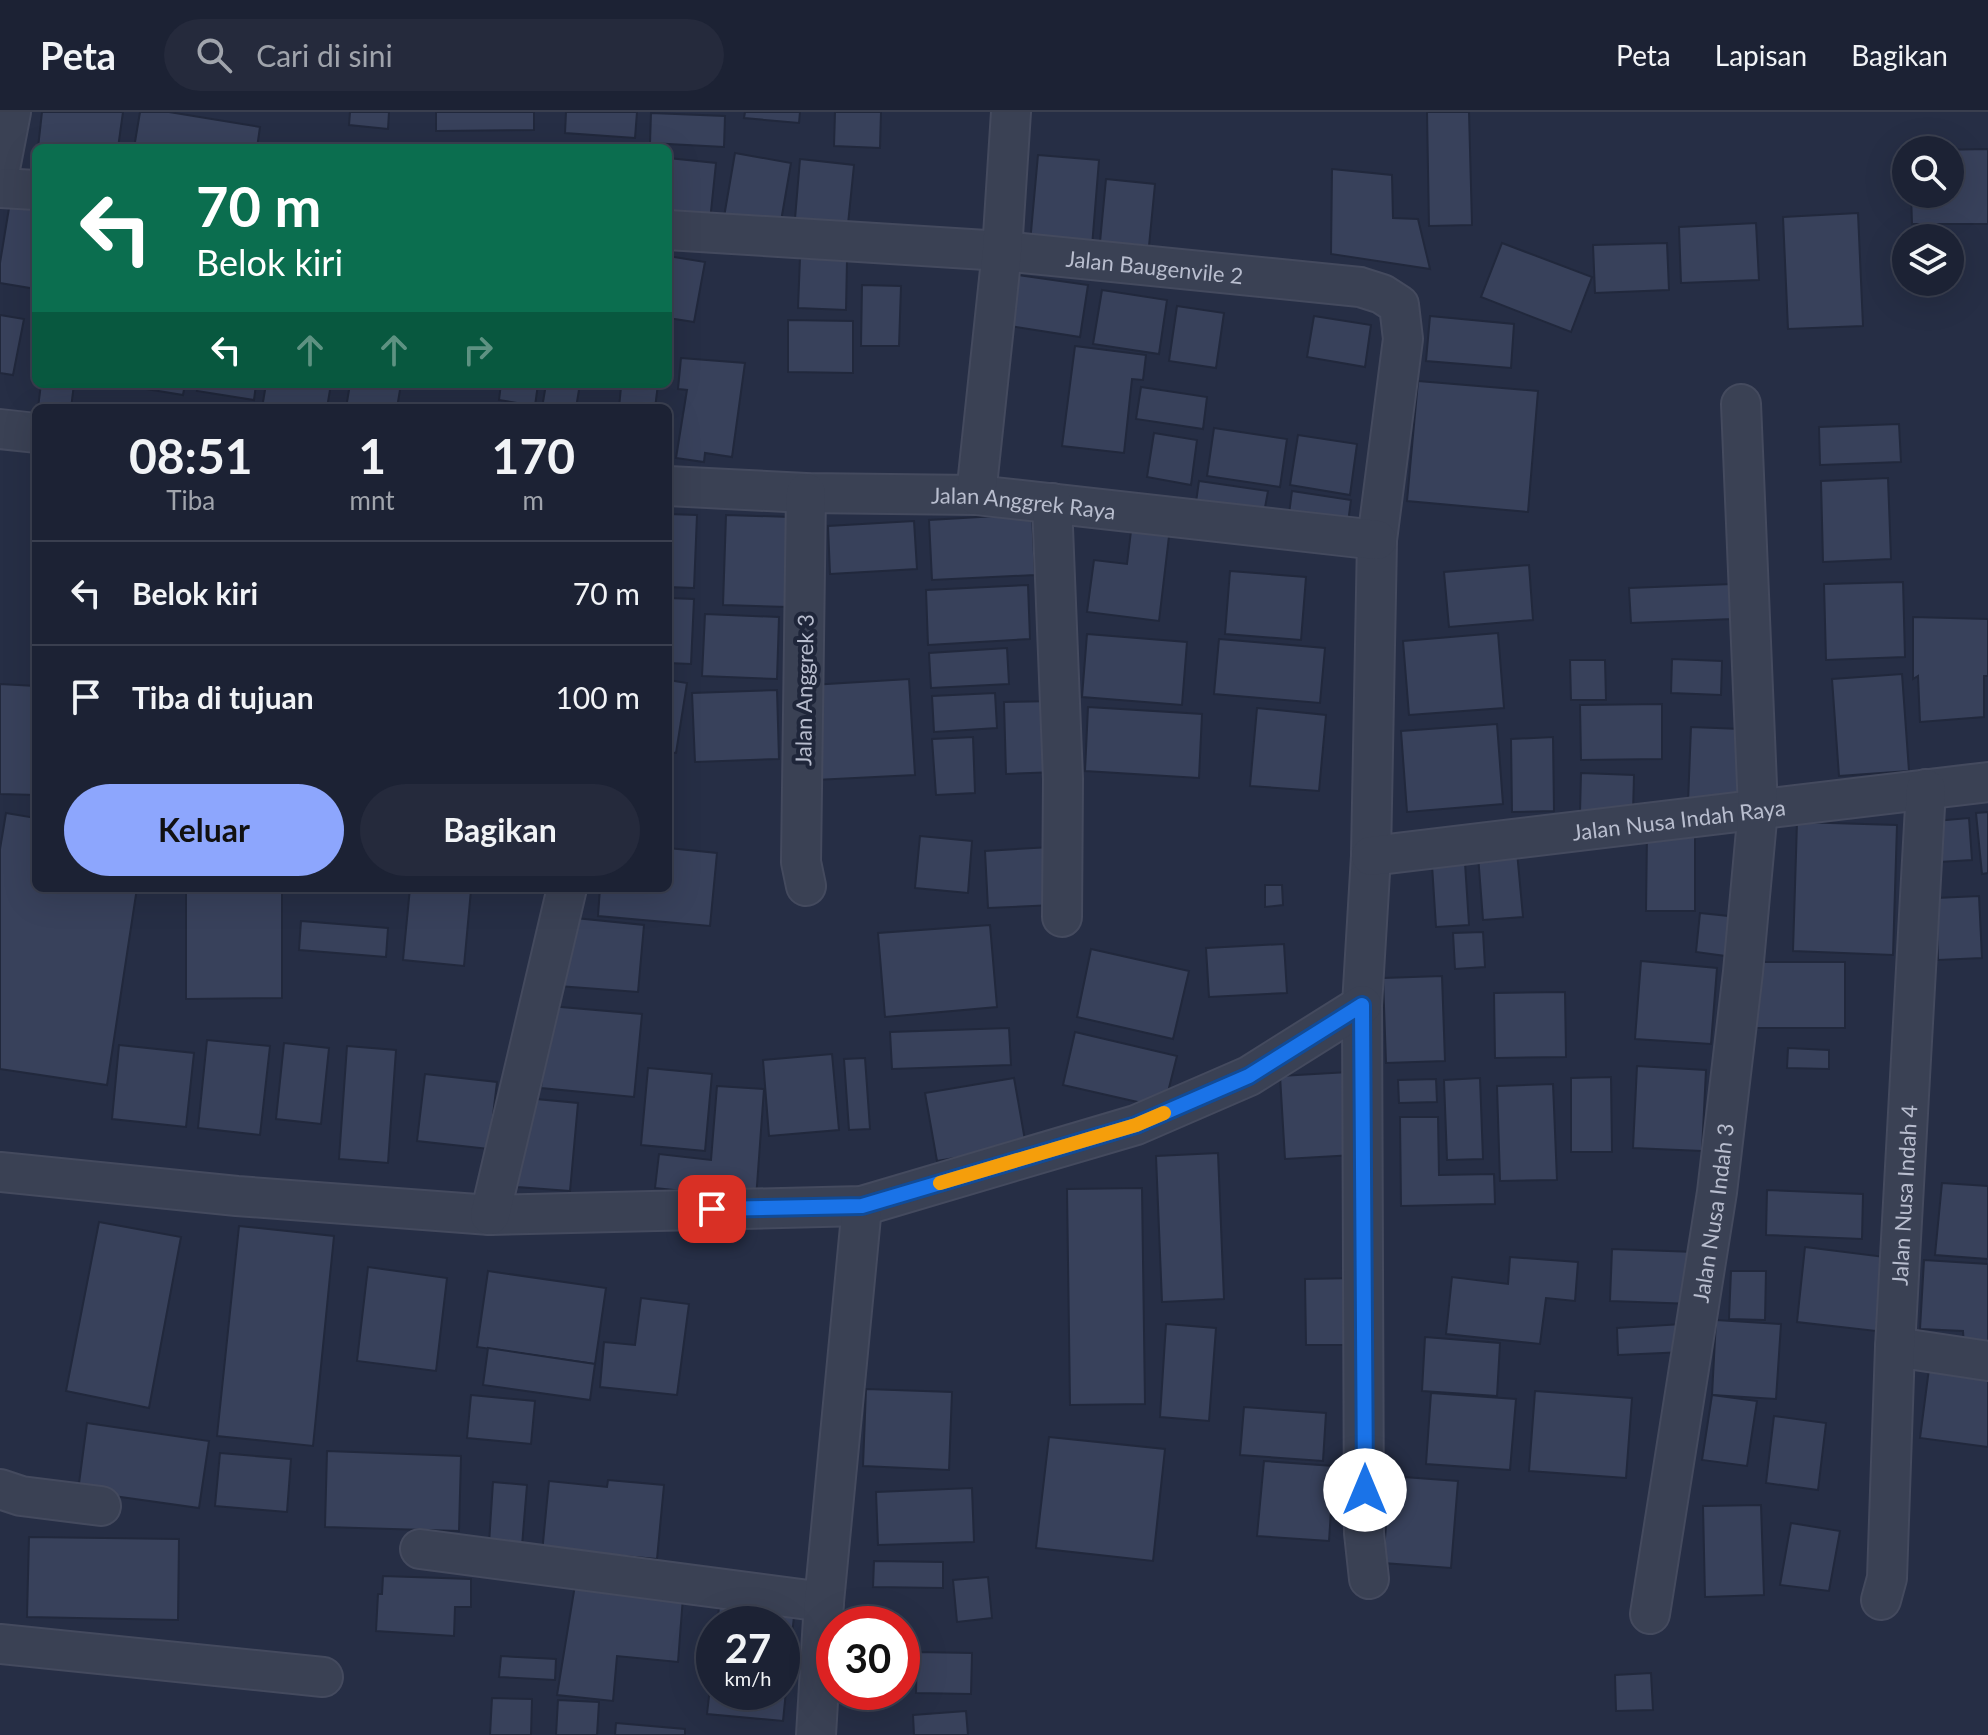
<!DOCTYPE html>
<html lang="id">
<head>
<meta charset="utf-8">
<style>
  body { margin:0; font-family:Lato,sans-serif; background:#252a3c; color:#f1f3f6; height:100vh; display:flex; flex-direction:column; font-size:30px; white-space:nowrap }
  * { box-sizing:border-box; margin:0 }
  p { font-size:26px; color:#a0a4ac }
  .icon { flex:none; width:44px; height:44px; fill:none; stroke:currentColor; stroke-width:2; stroke-linecap:round; stroke-linejoin:round }
  .map { position:relative; flex:1; overflow:hidden }
  .side { position:absolute; left:32px; top:292px; width:640px; height:488px; display:flex; flex-direction:column; background:#1c2234; border-radius:12px; box-shadow:0 8px 32px #0002,0 0 0 2px #3a3f4f }
  .side>* { flex:none }
  .guide { position:absolute; left:32px; top:32px; width:640px; height:244px; border-radius:12px; box-shadow:0 8px 32px #0002,0 0 0 2px #3a3f4f; background:#0b6e4f; color:#fff; overflow:hidden }
  .tools { position:absolute; left:1892px; top:24px; display:grid; gap:16px }
  .tools a { display:grid; place-items:center; width:72px; height:72px; border-radius:50%; background:#1c2234; box-shadow:0 8px 32px #0002,0 0 0 2px #3a3f4f; font-size:40px }
  .speed { position:absolute; left:696px; top:1494px; display:flex; gap:16px; font-size:40px; font-weight:700; text-align:center }
  .speed>* { display:grid; place-content:center; width:104px; height:104px; border-radius:50%; background:#1c2234; box-shadow:0 8px 32px #0002,0 0 0 2px #3a3f4f; line-height:1 }
  .speed small { font-size:20px; font-weight:400 }
  .speed .limit { border:12px solid #d22; background:#fff; color:#111 }
  .pin { position:absolute; display:grid; place-items:center; width:68px; height:68px; color:#fff; margin:-34px; border-radius:16px; box-shadow:0 4px 12px #0006 }
  .me { position:absolute; width:88px; margin:-44px; rotate:0deg; stroke-linejoin:round; filter:drop-shadow(0 0 6px #0008) }
  .turn { display:flex; align-items:center; gap:28px; height:168px; padding:0 32px; font-size:36px }
  .turn .icon { width:104px; height:104px; stroke-width:2.5 }
  .turn b { display:block; font-size:56px; line-height:68px }
  .lanes { display:flex; align-items:center; height:76px; padding:0 32px; background:#0003; justify-content:center; gap:40px; direction:ltr }
  .lanes .off { opacity:.35 }
  .eta { display:flex; justify-content:space-evenly; align-items:center; height:136px; text-align:center }
  .eta b { font-size:48px; font-weight:700; line-height:56px }
  .button { display:flex; gap:16px; margin-top:auto; padding:16px 32px }
  .button a { flex:1; height:92px; border-radius:48px; background:#8da6fd; color:#111; font-size:32px; font-weight:700; line-height:92px; text-align:center }
  .button a+a { background:#252a3c; color:#f1f3f6 }
  ul { padding:0; list-style:none }
  li { display:flex; align-items:center; gap:24px; height:104px; padding:0 32px; border-top:2px solid #3a3f4f }
  li div { flex:1 }
  li b { display:block; font-size:30px }
  li em { font-style:normal }
  header { display:flex; align-items:center; gap:48px; box-sizing:border-box; height:112px; padding:0 40px; background:#1c2234; border-bottom:2px solid #3a3f4f }
  header strong { font-size:38px }
  nav { display:flex; gap:44px; margin-inline-start:auto; font-size:28px }
  .search { width:560px; height:72px; background:#252a3c; display:flex; align-items:center; gap:20px; box-sizing:border-box; padding:0 28px; border-radius:44px; color:#a0a4ac; font-size:30px }
  .map>svg:first-child { display:block }
  .building { fill:#38415b; stroke:#21283c; stroke-width:2 }
  .lines { fill:none; stroke-linecap:round; stroke-linejoin:round }
  .minor-casing { stroke:#444a5e; stroke-width:42 }
  .minor { stroke:#3a4154; stroke-width:38 }
  .route-casing { stroke:#114b97; stroke-width:20 }
  .route { stroke:#1a73e8; stroke-width:14 }
  .slow { stroke:#f59e0b; stroke-width:14 }
  .labels { text-anchor:middle; dominant-baseline:central; stroke-width:8; stroke-linejoin:round; paint-order:stroke }
  .street-label { font-size:22px; fill:#b8bdce; stroke:#1f263a }
</style>
</head>
<body>
<header>
<strong>Peta</strong>
<div class="search"><svg class="icon" aria-label="search" viewBox="0 0 24 24"><circle cx="10" cy="10" r="6"/><path d="M15 15l6 6"/></svg>Cari di sini</div>
<nav><a>Peta</a><a>Lapisan</a><a>Bagikan</a></nav>
</header>
<div class="map">
<svg width="1988" height="1623" viewBox="0 0 1988 1623">
  <rect width="100%" height="100%" fill="#262e45"/>
  <g class="building">
    <polygon points="42,0 123,0 118,36 38,36"/>
    <polygon points="140,0 169,0 260,15 257,36 134,36"/>
    <polygon points="350,0 389,0 388,17 349,13"/>
    <polygon points="436,0 534,0 534,18 436,19"/>
    <polygon points="566,0 637,0 635,26 565,21"/>
    <polygon points="745,0 800,0 799,11 744,6"/>
    <polygon points="835,0 881,0 880,36 834,34"/>
    <polygon points="1427,0 1469,0 1472,113 1429,114"/>
    <polygon points="651,1 725,4 724,35 650,31"/>
    <polygon points="1988,37 1988,112 1912,112 1911,82 1950,82 1950,38 1935,38"/>
    <polygon points="735,41 791,51 780,115 724,105"/>
    <polygon points="1038,43 1099,48 1091,147 1029,142"/>
    <polygon points="668,46 716,51 710,109 668,105"/>
    <polygon points="800,47 854,53 848,112 795,107"/>
    <polygon points="1332,57 1392,63 1393,106 1418,107 1430,157 1331,142"/>
    <polygon points="1106,67 1155,72 1149,134 1100,130"/>
    <polygon points="11,84 36,88 36,177 0,171 0,151"/>
    <polygon points="1858,101 1863,214 1788,217 1783,105"/>
    <polygon points="1756,111 1759,168 1681,171 1679,115"/>
    <polygon points="1502,131 1592,165 1571,220 1481,185"/>
    <polygon points="1667,131 1669,178 1595,181 1593,133"/>
    <polygon points="668,144 705,150 694,210 668,206"/>
    <polygon points="800,146 847,148 846,198 798,196"/>
    <polygon points="1010,162 1088,173 1080,225 1003,213"/>
    <polygon points="862,173 901,174 899,234 861,234"/>
    <polygon points="1102,178 1167,188 1159,242 1093,232"/>
    <polygon points="1177,194 1224,201 1216,256 1169,249"/>
    <polygon points="0,203 24,207 13,263 0,261"/>
    <polygon points="1314,204 1371,213 1365,255 1307,245"/>
    <polygon points="1430,204 1514,212 1511,256 1426,249"/>
    <polygon points="788,208 853,209 853,261 788,260"/>
    <polygon points="1075,234 1146,243 1143,268 1132,267 1124,341 1062,334"/>
    <polygon points="681,246 745,251 732,345 705,341 704,350 676,346 687,278 678,277"/>
    <polygon points="1418,269 1538,279 1528,400 1407,389"/>
    <polygon points="41,272 74,272 71,296 38,296"/>
    <polygon points="135,272 185,272 183,283 134,275"/>
    <polygon points="198,272 256,272 254,288 197,279"/>
    <polygon points="266,272 331,272 327,296 262,296"/>
    <polygon points="350,272 401,272 397,296 346,296"/>
    <polygon points="501,272 538,272 535,294 499,288"/>
    <polygon points="546,272 580,272 576,296 542,296"/>
    <polygon points="602,272 658,272 655,296 619,296 621,275"/>
    <polygon points="1141,275 1207,285 1203,317 1136,307"/>
    <polygon points="1899,312 1901,350 1820,353 1819,315"/>
    <polygon points="1214,316 1287,327 1280,375 1207,364"/>
    <polygon points="1154,321 1197,328 1191,373 1147,365"/>
    <polygon points="1298,323 1357,332 1350,383 1290,373"/>
    <polygon points="1888,366 1891,447 1823,450 1821,369"/>
    <polygon points="1199,369 1268,379 1264,401 1196,390"/>
    <polygon points="1292,379 1351,388 1348,411 1289,402"/>
    <polygon points="668,402 697,403 694,476 668,475"/>
    <polygon points="1032,402 1035,463 932,468 929,408"/>
    <polygon points="726,403 791,405 788,495 723,493"/>
    <polygon points="914,409 917,457 830,462 828,414"/>
    <polygon points="1131,419 1169,424 1159,509 1087,500 1094,448 1127,452"/>
    <polygon points="1529,453 1533,508 1449,515 1444,460"/>
    <polygon points="1230,459 1306,465 1301,528 1225,522"/>
    <polygon points="1903,470 1905,545 1826,548 1824,472"/>
    <polygon points="1732,472 1733,507 1631,511 1629,476"/>
    <polygon points="1028,473 1030,527 928,533 926,478"/>
    <polygon points="668,486 694,487 691,552 668,551"/>
    <polygon points="705,502 779,505 777,567 702,564"/>
    <polygon points="1913,505 1988,507 1988,564 1984,564 1984,605 1920,610 1918,564 1913,567"/>
    <polygon points="1498,521 1504,596 1409,603 1403,529"/>
    <polygon points="1087,522 1187,530 1182,593 1082,585"/>
    <polygon points="1219,527 1325,536 1320,591 1214,582"/>
    <polygon points="1007,536 1009,572 931,576 929,541"/>
    <polygon points="1672,547 1722,549 1721,583 1671,581"/>
    <polygon points="1570,548 1605,548 1606,588 1571,588"/>
    <polygon points="1902,562 1909,659 1839,664 1832,567"/>
    <polygon points="909,567 915,663 815,668 811,573"/>
    <polygon points="668,568 687,571 676,641 668,640"/>
    <polygon points="0,572 36,574 36,683 0,682"/>
    <polygon points="777,578 779,647 695,650 692,581"/>
    <polygon points="995,581 997,616 934,620 932,584"/>
    <polygon points="1056,589 1058,660 1006,662 1004,590"/>
    <polygon points="1662,592 1662,647 1581,648 1580,593"/>
    <polygon points="1088,595 1202,602 1199,666 1085,659"/>
    <polygon points="1257,596 1326,603 1319,679 1250,674"/>
    <polygon points="1497,612 1503,692 1407,700 1401,619"/>
    <polygon points="1691,615 1741,617 1739,694 1688,691"/>
    <polygon points="973,625 975,681 936,683 932,627"/>
    <polygon points="1553,625 1554,699 1512,700 1511,627"/>
    <polygon points="1581,661 1634,663 1633,701 1580,701"/>
    <polygon points="1988,700 1988,761 1982,762 1976,701"/>
    <polygon points="6,701 36,706 36,776 137,776 107,973 0,957 0,737"/>
    <polygon points="1969,706 1972,748 1939,750 1935,709"/>
    <polygon points="1797,710 1897,713 1893,843 1793,839"/>
    <polygon points="1647,721 1695,721 1695,799 1646,799"/>
    <polygon points="920,724 972,729 968,781 915,776"/>
    <polygon points="1051,735 1054,793 988,796 985,739"/>
    <polygon points="668,736 717,741 710,814 598,804 600,776 668,776"/>
    <polygon points="1517,740 1523,805 1483,808 1478,743"/>
    <polygon points="1465,751 1469,813 1436,815 1432,753"/>
    <polygon points="1265,773 1282,773 1283,793 1265,795"/>
    <polygon points="186,776 282,776 282,886 186,887"/>
    <polygon points="410,776 471,778 464,854 403,848"/>
    <polygon points="1979,784 1982,846 1938,848 1936,786"/>
    <polygon points="1700,801 1738,805 1733,845 1696,840"/>
    <polygon points="565,805 644,813 638,880 558,874"/>
    <polygon points="301,809 388,816 386,845 299,838"/>
    <polygon points="990,813 997,895 885,905 878,821"/>
    <polygon points="1483,820 1485,855 1455,857 1453,821"/>
    <polygon points="1284,832 1287,881 1209,885 1206,836"/>
    <polygon points="1091,837 1189,859 1173,927 1077,905"/>
    <polygon points="1641,849 1717,856 1711,932 1635,927"/>
    <polygon points="1752,850 1845,850 1845,916 1751,916"/>
    <polygon points="1442,864 1445,949 1386,951 1383,866"/>
    <polygon points="1565,880 1566,945 1495,946 1494,881"/>
    <polygon points="549,894 642,902 634,985 541,976"/>
    <polygon points="1009,916 1011,953 892,957 890,920"/>
    <polygon points="1075,920 1177,944 1164,996 1063,973"/>
    <polygon points="207,928 270,934 260,1023 198,1016"/>
    <polygon points="284,931 329,936 321,1012 276,1007"/>
    <polygon points="119,933 194,941 186,1015 112,1007"/>
    <polygon points="347,934 396,938 388,1051 339,1047"/>
    <polygon points="1788,936 1829,938 1829,957 1787,956"/>
    <polygon points="832,942 839,1018 769,1024 763,948"/>
    <polygon points="865,946 870,1017 849,1018 844,947"/>
    <polygon points="1637,954 1706,958 1702,1039 1633,1036"/>
    <polygon points="648,956 712,962 705,1039 641,1033"/>
    <polygon points="1349,960 1354,1043 1285,1047 1280,964"/>
    <polygon points="425,962 497,970 489,1037 417,1029"/>
    <polygon points="1611,965 1612,1040 1571,1040 1571,966"/>
    <polygon points="1014,966 1026,1034 937,1049 925,981"/>
    <polygon points="1480,966 1483,1047 1447,1048 1444,968"/>
    <polygon points="1436,967 1437,990 1399,991 1398,968"/>
    <polygon points="1553,972 1557,1068 1500,1069 1497,974"/>
    <polygon points="717,974 764,977 756,1087 655,1076 659,1042 711,1048"/>
    <polygon points="525,986 578,991 570,1079 517,1075"/>
    <polygon points="1400,1005 1438,1005 1439,1063 1494,1062 1495,1092 1401,1094"/>
    <polygon points="1218,1041 1224,1187 1162,1190 1156,1044"/>
    <polygon points="1942,1071 1988,1074 1988,1147 1935,1143"/>
    <polygon points="1142,1076 1145,1292 1070,1293 1067,1077"/>
    <polygon points="1767,1078 1863,1082 1862,1127 1766,1123"/>
    <polygon points="99,1110 181,1125 149,1296 66,1279"/>
    <polygon points="239,1114 334,1124 313,1334 217,1324"/>
    <polygon points="1805,1135 1885,1145 1876,1219 1797,1210"/>
    <polygon points="1612,1137 1696,1140 1694,1192 1610,1189"/>
    <polygon points="1510,1145 1578,1150 1575,1189 1546,1186 1540,1232 1446,1222 1452,1165 1508,1172"/>
    <polygon points="1924,1148 1988,1152 1988,1237 1964,1235 1963,1219 1920,1217"/>
    <polygon points="368,1155 447,1166 436,1259 357,1249"/>
    <polygon points="488,1159 606,1176 595,1252 477,1235"/>
    <polygon points="1731,1159 1766,1159 1765,1208 1729,1207"/>
    <polygon points="1356,1166 1357,1233 1306,1233 1305,1167"/>
    <polygon points="641,1186 689,1192 677,1283 600,1275 604,1230 635,1233"/>
    <polygon points="1716,1208 1781,1212 1776,1287 1712,1283"/>
    <polygon points="1166,1212 1216,1216 1209,1309 1160,1305"/>
    <polygon points="1683,1212 1685,1240 1618,1243 1617,1216"/>
    <polygon points="1425,1225 1500,1231 1497,1284 1422,1279"/>
    <polygon points="488,1236 595,1252 590,1288 483,1273"/>
    <polygon points="1930,1249 1988,1257 1988,1335 1920,1326"/>
    <polygon points="866,1277 952,1280 949,1358 863,1354"/>
    <polygon points="1535,1279 1632,1286 1626,1366 1529,1359"/>
    <polygon points="1431,1281 1516,1287 1510,1358 1426,1352"/>
    <polygon points="471,1283 535,1289 531,1332 467,1326"/>
    <polygon points="1712,1283 1757,1289 1747,1354 1702,1348"/>
    <polygon points="1244,1295 1326,1301 1323,1349 1240,1343"/>
    <polygon points="1774,1304 1826,1311 1818,1378 1766,1371"/>
    <polygon points="87,1311 209,1329 199,1396 78,1379"/>
    <polygon points="1049,1325 1165,1337 1153,1449 1036,1436"/>
    <polygon points="327,1339 461,1344 459,1419 325,1415"/>
    <polygon points="220,1341 291,1347 287,1400 215,1394"/>
    <polygon points="1264,1349 1334,1354 1329,1429 1257,1424"/>
    <polygon points="1390,1364 1458,1369 1451,1456 1383,1451"/>
    <polygon points="608,1368 664,1373 657,1447 613,1443 613,1448 542,1441 549,1369 607,1375"/>
    <polygon points="493,1370 527,1373 522,1434 489,1432"/>
    <polygon points="972,1376 974,1430 878,1433 876,1380"/>
    <polygon points="1761,1393 1764,1483 1705,1485 1703,1394"/>
    <polygon points="1791,1411 1840,1419 1829,1479 1780,1473"/>
    <polygon points="29,1425 179,1427 178,1508 27,1505"/>
    <polygon points="874,1449 943,1450 943,1476 873,1475"/>
    <polygon points="383,1464 471,1467 471,1495 455,1495 454,1524 376,1519 378,1482 382,1482"/>
    <polygon points="988,1465 992,1506 957,1510 953,1468"/>
    <polygon points="575,1473 683,1485 678,1550 617,1544 613,1589 557,1583"/>
    <polygon points="721,1479 796,1487 789,1549 782,1548 782,1512 717,1512"/>
    <polygon points="714,1540 714,1580 782,1580 782,1548 789,1549 783,1609 707,1602"/>
    <polygon points="917,1540 972,1541 971,1582 916,1581"/>
    <polygon points="501,1544 556,1547 555,1568 499,1565"/>
    <polygon points="1651,1561 1653,1598 1616,1599 1615,1563"/>
    <polygon points="492,1586 532,1587 531,1623 490,1623"/>
    <polygon points="558,1588 599,1590 597,1623 556,1623"/>
    <polygon points="966,1599 968,1623 914,1623 913,1603"/>
    <polygon points="616,1611 685,1617 685,1623 615,1623"/>
  </g>
  <g class="lines">
    <g class="minor-casing">
      <g id="minor">
        <polyline points="0,57 11,0"/>
        <polyline points="0,76 36,78"/>
        <path id="s1" d="M668,118L1002,139L1360,175L1382,182L1399,193L1403,227L1377,428L1371,744L1362,893L1364,1421L1369,1467"/>
        <polyline points="0,317 36,321"/>
        <path id="s2" d="M668,374L806,381L976,383L1377,428"/>
        <polyline points="806,381 801,750 806,774"/>
        <polyline points="976,383 1002,139 1011,0"/>
        <polyline points="1052,391 1063,667 1062,805"/>
        <path id="s3" d="M1371,744L1988,670"/>
        <polyline points="0,1060 237,1084 490,1103 862,1094 1136,1013 1249,964 1362,893"/>
        <polyline points="490,1103 567,776"/>
        <polyline points="1895,1235 1988,1249"/>
        <polyline points="0,1377 21,1384 101,1394"/>
        <polyline points="420,1437 824,1490"/>
        <path id="s4" d="M1881,1488L1887,1466L1895,1235L1926,677"/>
        <path id="s5" d="M1650,1502L1717,1080L1743,860L1758,697L1741,292"/>
        <polyline points="0,1532 323,1565"/>
        <polyline points="816,1623 824,1490 862,1094"/>
      </g>
    </g>
    <use href="#minor" class="minor"/>
  </g>
  <g class="lines">
    <g class="route-casing">
      <polyline id="route" points="712,1097 862,1094 1136,1013 1249,964 1362,893 1365,1378"/>
    </g>
    <use href="#route" class="route"/>
    <polyline class="slow" points="940,1071 1136,1013 1164,1001"/>
  </g>
  <g class="labels">
    <g class="street-label">
      <text stroke="none"><textPath href="#s1" startOffset="488">Jalan Baugenvile 2</textPath></text>
      <text stroke="none"><textPath href="#s2" startOffset="356">Jalan Anggrek Raya</textPath></text>
      <text transform="translate(804 578) rotate(-89)">Jalan Anggrek 3</text>
      <text stroke="none"><textPath href="#s3" startOffset="310">Jalan Nusa Indah Raya</textPath></text>
      <text stroke="none"><textPath href="#s4" startOffset="406">Jalan Nusa Indah 4</textPath></text>
      <text stroke="none"><textPath href="#s5" startOffset="406">Jalan Nusa Indah 3</textPath></text>
    </g>
  </g>
</svg>
<div class="tools">
<a><svg class="icon" aria-label="search" viewBox="0 0 24 24"><circle cx="10" cy="10" r="6"/><path d="M15 15l6 6"/></svg></a>
<a><svg class="icon" aria-label="layers" viewBox="0 0 24 24"><path d="M12 4l9 5-9 5-9-5zM3 14l9 5 9-5"/></svg></a>
</div>
<div class="speed"><div>27<small>km/h</small></div><div class="limit">30</div></div>
<div class="pin" style="left:712px;top:1097px;background:#d93025"><svg class="icon" aria-label="arrive" viewBox="0 0 24 24"><path d="M6 21V4h12l-3 4 3 4H6"/></svg></div>
<svg class="me" style="left:1365px;top:1378px" viewBox="-20 -20 40 40"><circle r="19" fill="#fff"/><path d="M0-13L10 11 0 6-10 11z" fill="#1a73e8"/></svg>
<div class="guide">
<div class="turn"><svg class="icon" aria-label="left" viewBox="0 0 24 24"><path d="M17 20v-9H6M10 6l-5 5 5 5"/></svg><div><b>70 m</b>Belok kiri</div></div>
<div class="lanes"><svg class="icon" aria-label="left" viewBox="0 0 24 24"><path d="M17 20v-9H6M10 6l-5 5 5 5"/></svg><svg class="icon off" aria-label="ahead" viewBox="0 0 24 24"><path d="M12 20V5M6 11l6-6 6 6"/></svg><svg class="icon off" aria-label="ahead" viewBox="0 0 24 24"><path d="M12 20V5M6 11l6-6 6 6"/></svg><svg class="icon off" aria-label="right" viewBox="0 0 24 24"><path d="M7 20v-9h11M14 6l5 5-5 5"/></svg></div>
</div>
<section class="side">
<div class="eta">
<div><b>08:51</b><p>Tiba</p></div>
<div><b>1</b><p>mnt</p></div>
<div><b>170</b><p>m</p></div>
</div>
<ul>
<li><svg class="icon" aria-label="left" viewBox="0 0 24 24"><path d="M17 20v-9H6M10 6l-5 5 5 5"/></svg><div><b>Belok kiri</b></div><em>70 m</em></li>
<li><svg class="icon" aria-label="arrive" viewBox="0 0 24 24"><path d="M6 21V4h12l-3 4 3 4H6"/></svg><div><b>Tiba di tujuan</b></div><em>100 m</em></li>
</ul>
<div class="button"><a>Keluar</a><a>Bagikan</a></div>
</section>
</div>
</body>
</html>
